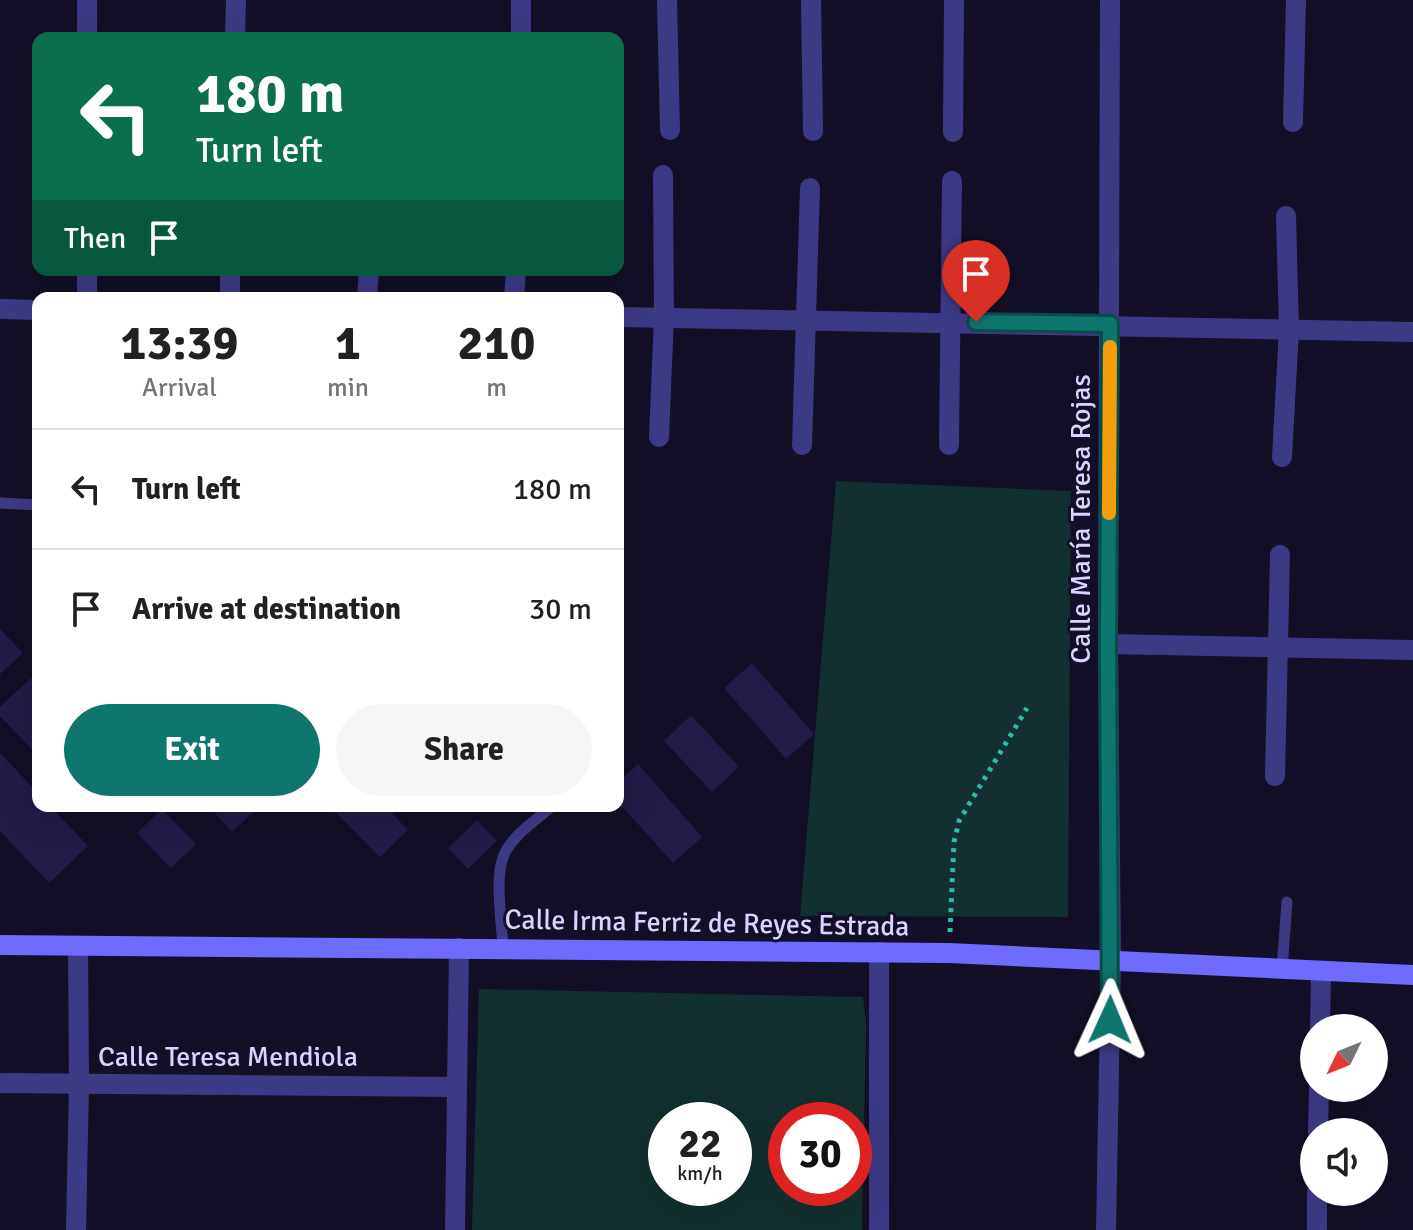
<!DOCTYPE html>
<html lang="en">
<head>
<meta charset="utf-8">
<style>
  body { margin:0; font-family:Signika,sans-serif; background:#f6f6f6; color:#202124; height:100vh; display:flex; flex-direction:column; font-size:30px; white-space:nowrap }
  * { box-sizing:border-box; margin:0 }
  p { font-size:26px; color:#757577 }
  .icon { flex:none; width:44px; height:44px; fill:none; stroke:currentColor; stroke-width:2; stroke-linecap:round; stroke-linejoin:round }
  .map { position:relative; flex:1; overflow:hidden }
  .sheet { position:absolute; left:32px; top:292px; width:592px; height:520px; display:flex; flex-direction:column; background:#fff; border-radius:16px; box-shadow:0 8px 32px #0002 }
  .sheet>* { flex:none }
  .top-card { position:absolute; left:32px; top:32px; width:592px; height:244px; border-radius:16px; box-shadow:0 8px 32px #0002; background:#0b6e4f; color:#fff; overflow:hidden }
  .needle { width:52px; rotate:227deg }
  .buttons { position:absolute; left:1300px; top:1014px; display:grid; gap:16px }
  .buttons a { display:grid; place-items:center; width:88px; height:88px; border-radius:50%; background:#fff; box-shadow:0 8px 32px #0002; font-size:40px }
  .speed { position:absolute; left:648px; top:1102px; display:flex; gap:16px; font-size:40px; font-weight:700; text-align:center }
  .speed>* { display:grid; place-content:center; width:104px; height:104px; border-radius:50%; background:#fff; box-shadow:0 8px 32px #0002; line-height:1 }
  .speed small { font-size:20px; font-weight:400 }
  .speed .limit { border:12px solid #d22; background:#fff; color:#111 }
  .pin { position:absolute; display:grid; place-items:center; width:68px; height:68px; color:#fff; margin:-82px -34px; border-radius:50% 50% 50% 0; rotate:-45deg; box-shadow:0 0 8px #0007 }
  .pin .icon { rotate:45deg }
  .me { position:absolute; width:88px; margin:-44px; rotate:1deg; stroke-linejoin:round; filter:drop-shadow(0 0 6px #0008) }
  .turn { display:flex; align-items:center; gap:28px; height:168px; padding:0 32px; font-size:36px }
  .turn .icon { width:104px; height:104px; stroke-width:2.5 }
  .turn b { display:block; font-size:56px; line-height:68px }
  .then { display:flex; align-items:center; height:76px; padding:0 32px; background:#0003; gap:16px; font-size:30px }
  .eta { display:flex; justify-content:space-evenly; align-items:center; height:136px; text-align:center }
  .eta b { font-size:48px; font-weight:700; line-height:56px }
  .cta { display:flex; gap:16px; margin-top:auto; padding:16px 32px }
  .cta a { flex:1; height:92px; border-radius:48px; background:#0f766e; color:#fff; font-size:32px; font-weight:700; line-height:92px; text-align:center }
  .cta a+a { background:#f6f6f6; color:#202124 }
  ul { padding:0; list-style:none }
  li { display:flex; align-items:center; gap:24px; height:120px; padding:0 32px; border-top:2px solid #e0e0e0 }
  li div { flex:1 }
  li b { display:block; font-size:30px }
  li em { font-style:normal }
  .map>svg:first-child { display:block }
  .green { fill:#12302f; fill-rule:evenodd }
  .building { fill:#241b47 }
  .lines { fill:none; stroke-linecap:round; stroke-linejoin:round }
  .path { stroke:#2fb8b0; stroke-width:5; stroke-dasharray:4 6; stroke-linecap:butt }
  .lane { stroke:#3d3a85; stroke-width:11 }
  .street { stroke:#3d3a85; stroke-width:20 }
  .secondary { stroke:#6f6bff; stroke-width:20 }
  .route-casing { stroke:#0a4d48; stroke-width:20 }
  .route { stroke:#0f766e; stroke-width:14 }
  .slow { stroke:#f59e0b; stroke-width:14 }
  .labels { text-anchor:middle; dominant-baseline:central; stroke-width:6; stroke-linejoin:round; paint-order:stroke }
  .street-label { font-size:28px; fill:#d9d4ff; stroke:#130f26 }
</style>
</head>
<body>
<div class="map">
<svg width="1413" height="1230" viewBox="0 0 1413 1230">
  <rect width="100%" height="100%" fill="#130f26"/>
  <g class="green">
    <polygon points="836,481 1071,491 1068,917 800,916"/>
    <path d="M479,989L863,997L866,1024L862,1230H472ZM734,1120V1188H666V1120ZM854,1120V1188H786V1120Z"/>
  </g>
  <g class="building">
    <polygon points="0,629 23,653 0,674"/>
    <polygon points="752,663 814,734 786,759 724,688"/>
    <polygon points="31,678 38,685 38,756 0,716 0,707"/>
    <polygon points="691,715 739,767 712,792 664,741"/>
    <polygon points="0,753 38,793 38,806 50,806 88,846 49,883 0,831"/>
    <polygon points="638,764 702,837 673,863 618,802 618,782"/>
    <polygon points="209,806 260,806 232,832"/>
    <polygon points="329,806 385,806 408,830 380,857"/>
    <polygon points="162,809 196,844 171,868 137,833"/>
    <polygon points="477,820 497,841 468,869 448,848"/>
  </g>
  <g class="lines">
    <polyline class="path" points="950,932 954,842 959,821 1027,708"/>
    <g class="lane">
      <polyline points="0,503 38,505"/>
      <path d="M503,949C502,924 494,876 504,855C512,835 537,820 552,806"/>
      <polyline points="1282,969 1287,902"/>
    </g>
    <g class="street">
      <polyline points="87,0 87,38"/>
      <polyline points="521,0 521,38"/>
      <polyline points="667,0 670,130"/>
      <polyline points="811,0 813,131"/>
      <polyline points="235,38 236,0"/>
      <polyline points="1293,122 1296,0"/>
      <polyline points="953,132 954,0"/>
      <polyline points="87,270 87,298"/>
      <polyline points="230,270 230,298"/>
      <polyline points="367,298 369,270"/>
      <polyline points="514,298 516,270"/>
      <polyline points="0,309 38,310"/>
      <polyline points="618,317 1413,332"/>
      <polyline points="659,437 664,317 663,175"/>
      <polyline points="802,445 810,188"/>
      <polyline points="949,445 952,181"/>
      <polyline points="1282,457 1289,330 1286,216"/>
      <polyline points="1108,644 1413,650"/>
      <polyline points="1275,776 1280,555"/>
      <polyline points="879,952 879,1230"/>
      <polyline points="1320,1028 1321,972"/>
      <polyline points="0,1083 456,1087"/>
      <polyline points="1318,1132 1319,1088"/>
      <polyline points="76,1230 79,1085 78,946"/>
      <polyline points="455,1230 459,948"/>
      <polyline points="1106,1230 1111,960 1108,644 1110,0"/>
      <polyline points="1317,1230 1317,1192"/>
    </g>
    <polyline class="secondary" points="0,945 949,953 1413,975"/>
  </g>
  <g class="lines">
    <g class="route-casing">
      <polyline id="route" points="976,322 1110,324 1108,644 1110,1020"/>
    </g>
    <use href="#route" class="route"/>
    <polyline class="slow" points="1109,513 1110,347"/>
  </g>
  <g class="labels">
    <g class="street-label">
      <text transform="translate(1081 519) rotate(-90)">Calle María Teresa Rojas</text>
      <text transform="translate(707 923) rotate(1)">Calle Irma Ferriz de Reyes Estrada</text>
      <text x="228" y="1057">Calle Teresa Mendiola</text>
    </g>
  </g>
</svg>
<div class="buttons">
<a><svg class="needle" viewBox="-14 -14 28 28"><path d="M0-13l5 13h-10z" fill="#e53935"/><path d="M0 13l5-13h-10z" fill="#757577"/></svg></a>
<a><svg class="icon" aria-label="sound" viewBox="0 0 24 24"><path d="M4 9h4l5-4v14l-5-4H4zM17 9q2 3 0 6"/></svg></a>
</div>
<div class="speed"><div>22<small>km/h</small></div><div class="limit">30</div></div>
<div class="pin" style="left:976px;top:322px;background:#d93025"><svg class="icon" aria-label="arrive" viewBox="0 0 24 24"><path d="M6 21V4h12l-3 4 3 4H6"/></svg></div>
<svg class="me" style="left:1110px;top:1020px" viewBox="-20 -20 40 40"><path d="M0-17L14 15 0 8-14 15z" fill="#0f766e" stroke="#fff" stroke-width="4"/></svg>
<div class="top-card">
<div class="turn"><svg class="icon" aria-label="left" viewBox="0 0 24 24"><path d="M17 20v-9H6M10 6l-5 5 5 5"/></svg><div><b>180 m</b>Turn left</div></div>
<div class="then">Then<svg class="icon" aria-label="arrive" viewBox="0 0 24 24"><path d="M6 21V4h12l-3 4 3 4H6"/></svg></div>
</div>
<section class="sheet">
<div class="eta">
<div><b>13:39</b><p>Arrival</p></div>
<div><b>1</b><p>min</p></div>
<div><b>210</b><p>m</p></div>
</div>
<ul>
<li><svg class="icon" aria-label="left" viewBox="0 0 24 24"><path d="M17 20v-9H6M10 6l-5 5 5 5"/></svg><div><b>Turn left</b></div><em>180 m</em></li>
<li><svg class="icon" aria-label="arrive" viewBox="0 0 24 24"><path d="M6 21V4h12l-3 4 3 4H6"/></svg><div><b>Arrive at destination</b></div><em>30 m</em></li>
</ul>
<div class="cta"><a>Exit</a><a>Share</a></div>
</section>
</div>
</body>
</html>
